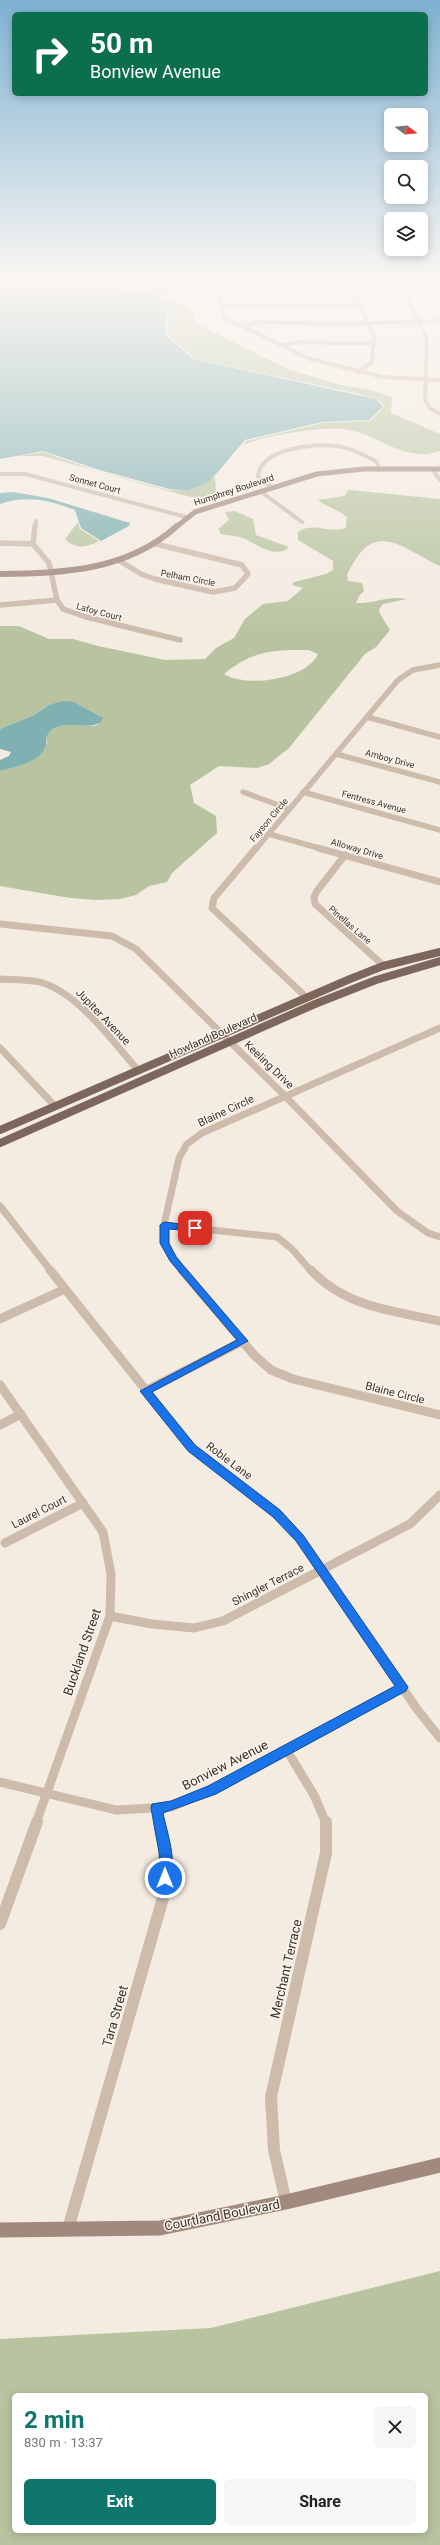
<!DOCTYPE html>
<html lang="en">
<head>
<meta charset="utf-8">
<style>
  body { margin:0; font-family:Roboto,sans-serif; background:#f6f6f6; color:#222; height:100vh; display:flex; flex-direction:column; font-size:15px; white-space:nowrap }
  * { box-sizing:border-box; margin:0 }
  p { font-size:13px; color:#767676 }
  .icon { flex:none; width:22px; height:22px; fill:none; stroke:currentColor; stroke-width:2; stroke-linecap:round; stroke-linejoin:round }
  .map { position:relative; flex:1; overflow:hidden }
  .drawer { position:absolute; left:12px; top:2393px; width:416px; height:140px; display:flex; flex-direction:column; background:#fff; border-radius:6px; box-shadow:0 2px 10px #0003 }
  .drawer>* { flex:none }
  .guide { position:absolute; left:12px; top:12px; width:416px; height:84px; border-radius:6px; box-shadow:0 2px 10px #0003; background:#0b6e4f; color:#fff; overflow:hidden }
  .needle { width:26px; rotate:106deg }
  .controls { position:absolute; left:384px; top:108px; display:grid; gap:8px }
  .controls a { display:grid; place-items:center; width:44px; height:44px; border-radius:6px; background:#fff; box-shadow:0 2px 10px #0003; font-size:20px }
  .pin { position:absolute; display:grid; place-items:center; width:34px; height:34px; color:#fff; margin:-17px; border-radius:8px; box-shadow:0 2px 6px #0006 }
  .me { position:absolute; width:44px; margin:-22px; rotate:0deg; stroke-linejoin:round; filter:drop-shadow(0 0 3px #0008) }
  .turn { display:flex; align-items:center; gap:14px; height:84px; padding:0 12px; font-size:18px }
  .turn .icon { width:52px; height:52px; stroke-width:2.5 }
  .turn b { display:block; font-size:28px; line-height:34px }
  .round { display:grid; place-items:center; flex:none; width:42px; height:42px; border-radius:6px; background:#f6f6f6 }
  .summary { display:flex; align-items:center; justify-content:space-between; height:68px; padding:0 12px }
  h1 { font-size:24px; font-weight:700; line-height:30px; color:#0f766e }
  .primary-button { display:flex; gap:8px; margin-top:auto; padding:8px 12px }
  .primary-button a { flex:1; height:46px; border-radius:6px; background:#0f766e; color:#fff; font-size:16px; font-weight:700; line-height:46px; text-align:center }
  .primary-button a+a { background:#f6f6f6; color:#222 }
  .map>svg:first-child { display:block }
  .green { fill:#b8c4a0; fill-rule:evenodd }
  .water { fill:#7fb0b2 }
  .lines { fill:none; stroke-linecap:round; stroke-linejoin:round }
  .street-far4 { stroke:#cdbbac; stroke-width:4 }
  .street-far3 { stroke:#cdbbac; stroke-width:5.5 }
  .street-far2 { stroke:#cdbbac; stroke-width:7 }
  .street-far1 { stroke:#cdbbac; stroke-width:9 }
  .street { stroke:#cdbbac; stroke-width:12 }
  .secondary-far2 { stroke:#a18a7d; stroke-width:5 }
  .secondary-far1 { stroke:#a18a7d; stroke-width:6 }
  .secondary { stroke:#a18a7d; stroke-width:15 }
  .primary { stroke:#7d675c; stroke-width:8 }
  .route { fill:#1a73e8; stroke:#114b97 }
  .labels { text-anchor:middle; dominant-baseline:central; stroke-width:3; stroke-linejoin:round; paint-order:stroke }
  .far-street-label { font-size:9px; fill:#3b302b; stroke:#fbf5ee }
  .street-label { font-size:11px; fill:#3b302b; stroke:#fbf5ee }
  .near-street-label { font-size:13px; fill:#3b302b; stroke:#fbf5ee }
</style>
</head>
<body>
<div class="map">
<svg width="440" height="2545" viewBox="0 0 440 2545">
  <rect width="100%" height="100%" fill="#f4ebe1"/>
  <g class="green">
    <path d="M60,280L120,284L130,280H187L170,287L166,298L190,308L197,324L290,370L337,384L375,391L392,397L391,413L440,434V451C403,464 377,432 343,429C318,427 266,435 243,445L246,441L323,423L370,421L385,406L377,399L355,393L195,359L167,334L169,302L157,296L159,294L145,290L63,286Z"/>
    <path d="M43,452L94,470L168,490L190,491L215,477L216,492C208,503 187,496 175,493L54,459L42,456H18Z"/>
    <path d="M349,490L440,499V566C419,558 386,527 364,549C357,555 352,566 347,574L348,581L362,583L364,591L359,596L356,603C375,604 388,595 407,599L383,604L379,609L380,614L390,630L376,647L365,654L289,748L269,764L257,768L219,766L190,785L194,803L216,816L217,833L172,873L167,882L149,886L136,895L120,899L96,900L70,898L0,886V771L33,760L47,743L46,738C57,716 79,729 97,725L100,716L74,702L49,705L34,715L0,729V626H19L49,639H73L98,646L165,660L205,659L216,648L234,638L245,619L263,604L288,601L303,588L292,585L294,582L326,574L333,570V561L298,540V532C312,521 331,534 346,528L347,517C342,512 325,506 318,500L344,496ZM309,650L318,654C306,680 246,688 224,674C254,650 272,650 309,650Z"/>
    <path d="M235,511L253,519L256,535L289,547C276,560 255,543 243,538C237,536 228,535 221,534L218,529L229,520L225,512Z"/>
    <path d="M78,522L80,529L99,541C87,547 76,550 65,539Z"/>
    <path d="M440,2271V2545H0V2339L211,2328ZM14,2395H426V2531H14Z"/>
  </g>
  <g class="water">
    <polygon points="0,280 58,280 62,286 145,291 168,302 165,334 193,359 376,399 383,407 369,420 322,422 245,440 210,481 189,491 169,489 96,469 43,451 0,459"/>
    <path d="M13,492L48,498L130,523L129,526L101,541L81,528L75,510C48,500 28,495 0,504V493Z"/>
    <path d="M63,701L74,702L100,716L103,718L101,722C83,733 58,714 46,738C49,761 17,766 0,771V760L9,756L11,752L0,749V729L34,715L49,705Z"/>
  </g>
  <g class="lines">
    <g class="street-far4">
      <polyline points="246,280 228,290 220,298 225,318 310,359 383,377 440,380"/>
      <polyline points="348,280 374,336 372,362 358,372"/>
      <polyline points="399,280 427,339 425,400 430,408 440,414"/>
      <polyline points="240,283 266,287 352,289"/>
      <polyline points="294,288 296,282 304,283 303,288"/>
      <polyline points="172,289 222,294"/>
      <polyline points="220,305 361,306"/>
      <polyline points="239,326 258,322 334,324 440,321"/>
      <polyline points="282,345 299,342 374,344"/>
      <polyline points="433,470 440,480"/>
      <polyline points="0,474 25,474 186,517"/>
      <path d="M272,487L258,477C260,448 314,443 337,446C351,448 365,455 377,462L379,470"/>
      <polyline points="260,491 302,522"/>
      <polyline points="35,527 36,521"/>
    </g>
    <g class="street-far3">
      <polyline points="35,526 33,544 49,563 57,600 63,609 86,617 180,640"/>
      <polyline points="0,543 33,544"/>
      <polyline points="120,561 141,574 155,579 213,592 235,588 248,574 242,565 156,544"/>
      <polyline points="0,605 57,600"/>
      <polyline points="367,717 440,737"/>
      <polyline points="336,754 440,782"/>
      <polyline points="243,792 289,809"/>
      <polyline points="303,792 440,830"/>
      <polyline points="269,834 322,849"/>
      <polyline points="256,849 398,680 413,670 440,665"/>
    </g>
    <g class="street-far2">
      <polyline points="256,848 214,898 212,908 307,998"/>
      <polyline points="318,848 440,882"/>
      <polyline points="345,855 317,891 314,897 315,904 384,966"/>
      <polyline points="0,924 112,936 136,949 285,1096 397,1211 428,1233 440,1237"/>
      <path d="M0,979C14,980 30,979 43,983C80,995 113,1042 138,1070"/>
      <polyline points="0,1048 55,1106"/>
      <polyline points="0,1206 51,1271"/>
      <polyline points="164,1225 277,1237 292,1249 311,1271"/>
      <polyline points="183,1271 164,1243 164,1225 179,1158 187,1144 202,1133 440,1028"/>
    </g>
    <g class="street-far1">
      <polyline points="50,1270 192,1448 277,1513 300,1538 417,1709 440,1738"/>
      <polyline points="182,1270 255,1356 271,1370 293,1379 440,1415"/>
      <path d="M311,1270C345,1307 393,1311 440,1321"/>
      <polyline points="0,1319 65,1289"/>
      <polyline points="0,1385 103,1532 111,1574 110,1616 36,1823"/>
      <polyline points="145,1391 243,1341"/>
      <polyline points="0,1425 21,1414"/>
      <polyline points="5,1543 83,1503"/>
      <polyline points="110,1616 152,1624 194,1628 223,1621 410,1524 440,1495"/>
      <polyline points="286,1749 314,1795 326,1823"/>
      <polyline points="0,1782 116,1810 171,1807 212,1790 402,1687"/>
      <polyline points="157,1808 160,1823"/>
    </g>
    <g class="street">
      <polyline points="0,1924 37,1822"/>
      <polyline points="286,2202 274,2150 271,2097 326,1853 326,1822"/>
      <polyline points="68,2229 165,1891 165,1853 159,1822"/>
    </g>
    <polyline class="secondary-far2" points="176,527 195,512 317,474 364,469 440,469"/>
    <path class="secondary-far1" d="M0,574C64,573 127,571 177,526"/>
    <polyline class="secondary" points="0,2230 160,2228 286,2202 440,2165"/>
    <g class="primary">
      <polyline points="0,1130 350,979 383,966 440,952"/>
      <polyline points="0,1143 315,1004 376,980 440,961"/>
    </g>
  </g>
  <linearGradient id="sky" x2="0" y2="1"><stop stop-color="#7eb2d2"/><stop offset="0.44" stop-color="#faf6f2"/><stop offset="1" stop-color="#faf6f2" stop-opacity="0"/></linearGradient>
  <rect width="440" height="636" fill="url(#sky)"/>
  <path class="route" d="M164,1222L198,1226L200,1228L195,1231L169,1229V1243L176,1257L248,1341L152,1392L195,1445L280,1510L303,1535L408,1687L406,1691L216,1794L163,1813C167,1833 178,1862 169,1882L165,1884L161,1882L159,1852L151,1808L152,1804L171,1801L208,1786L395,1686L296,1541L273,1517L188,1451L140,1391L237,1340L170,1261L160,1243V1225Z"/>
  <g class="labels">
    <g class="far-street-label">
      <text transform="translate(95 484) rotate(15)">Sonnet Court</text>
      <text transform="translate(234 490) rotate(-18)">Humphrey Boulevard</text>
      <text transform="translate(188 578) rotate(11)">Pelham Circle</text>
      <text transform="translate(99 612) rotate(15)">Lafoy Court</text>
      <text transform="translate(390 759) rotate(15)">Amboy Drive</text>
      <text transform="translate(374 802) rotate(15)">Fentress Avenue</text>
      <text transform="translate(269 820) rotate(-50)">Fayson Circle</text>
      <text transform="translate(357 849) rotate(16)">Alloway Drive</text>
      <text transform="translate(350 925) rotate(41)">Pinellas Lane</text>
    </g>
    <g class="street-label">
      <text transform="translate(103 1017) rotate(46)">Jupiter Avenue</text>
      <text transform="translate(213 1036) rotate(-24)">Howland Boulevard</text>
      <text transform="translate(269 1065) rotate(44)">Keeling Drive</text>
      <text transform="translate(226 1111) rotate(-25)">Blaine Circle</text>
      <text transform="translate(395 1393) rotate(14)">Blaine Circle</text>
      <text transform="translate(229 1461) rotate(37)">Roble Lane</text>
      <text transform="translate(39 1512) rotate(-27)">Laurel Court</text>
      <text transform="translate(268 1585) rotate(-27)">Shingler Terrace</text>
    </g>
    <g class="near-street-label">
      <text transform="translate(82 1652) rotate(-71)">Buckland Street</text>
      <text transform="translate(225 1765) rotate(-27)">Bonview Avenue</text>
      <text transform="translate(286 1969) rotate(-77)">Merchant Terrace</text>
      <text transform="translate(115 2016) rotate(-74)">Tara Street</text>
      <text transform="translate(222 2215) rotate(-11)">Courtland Boulevard</text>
    </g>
  </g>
</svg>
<div class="controls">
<a><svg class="needle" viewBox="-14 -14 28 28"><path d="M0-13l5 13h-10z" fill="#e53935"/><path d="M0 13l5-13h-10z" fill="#767676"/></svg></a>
<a><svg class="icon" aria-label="search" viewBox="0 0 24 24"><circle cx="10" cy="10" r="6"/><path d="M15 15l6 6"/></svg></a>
<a><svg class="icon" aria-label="layers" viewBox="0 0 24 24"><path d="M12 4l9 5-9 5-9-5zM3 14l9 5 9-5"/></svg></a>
</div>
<div class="pin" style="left:195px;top:1228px;background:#d93025"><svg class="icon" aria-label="arrive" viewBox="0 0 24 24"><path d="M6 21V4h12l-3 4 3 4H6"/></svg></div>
<svg class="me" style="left:165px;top:1878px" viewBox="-20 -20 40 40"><circle r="17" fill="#1a73e8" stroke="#fff" stroke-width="3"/><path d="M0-11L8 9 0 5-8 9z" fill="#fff"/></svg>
<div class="guide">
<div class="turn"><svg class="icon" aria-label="right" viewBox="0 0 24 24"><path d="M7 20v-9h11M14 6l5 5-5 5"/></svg><div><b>50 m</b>Bonview Avenue</div></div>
</div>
<section class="drawer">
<div class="summary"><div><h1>2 min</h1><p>830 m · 13:37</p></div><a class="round"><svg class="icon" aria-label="close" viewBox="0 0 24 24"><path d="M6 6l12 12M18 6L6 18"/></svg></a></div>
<div class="primary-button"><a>Exit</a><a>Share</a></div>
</section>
</div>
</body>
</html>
